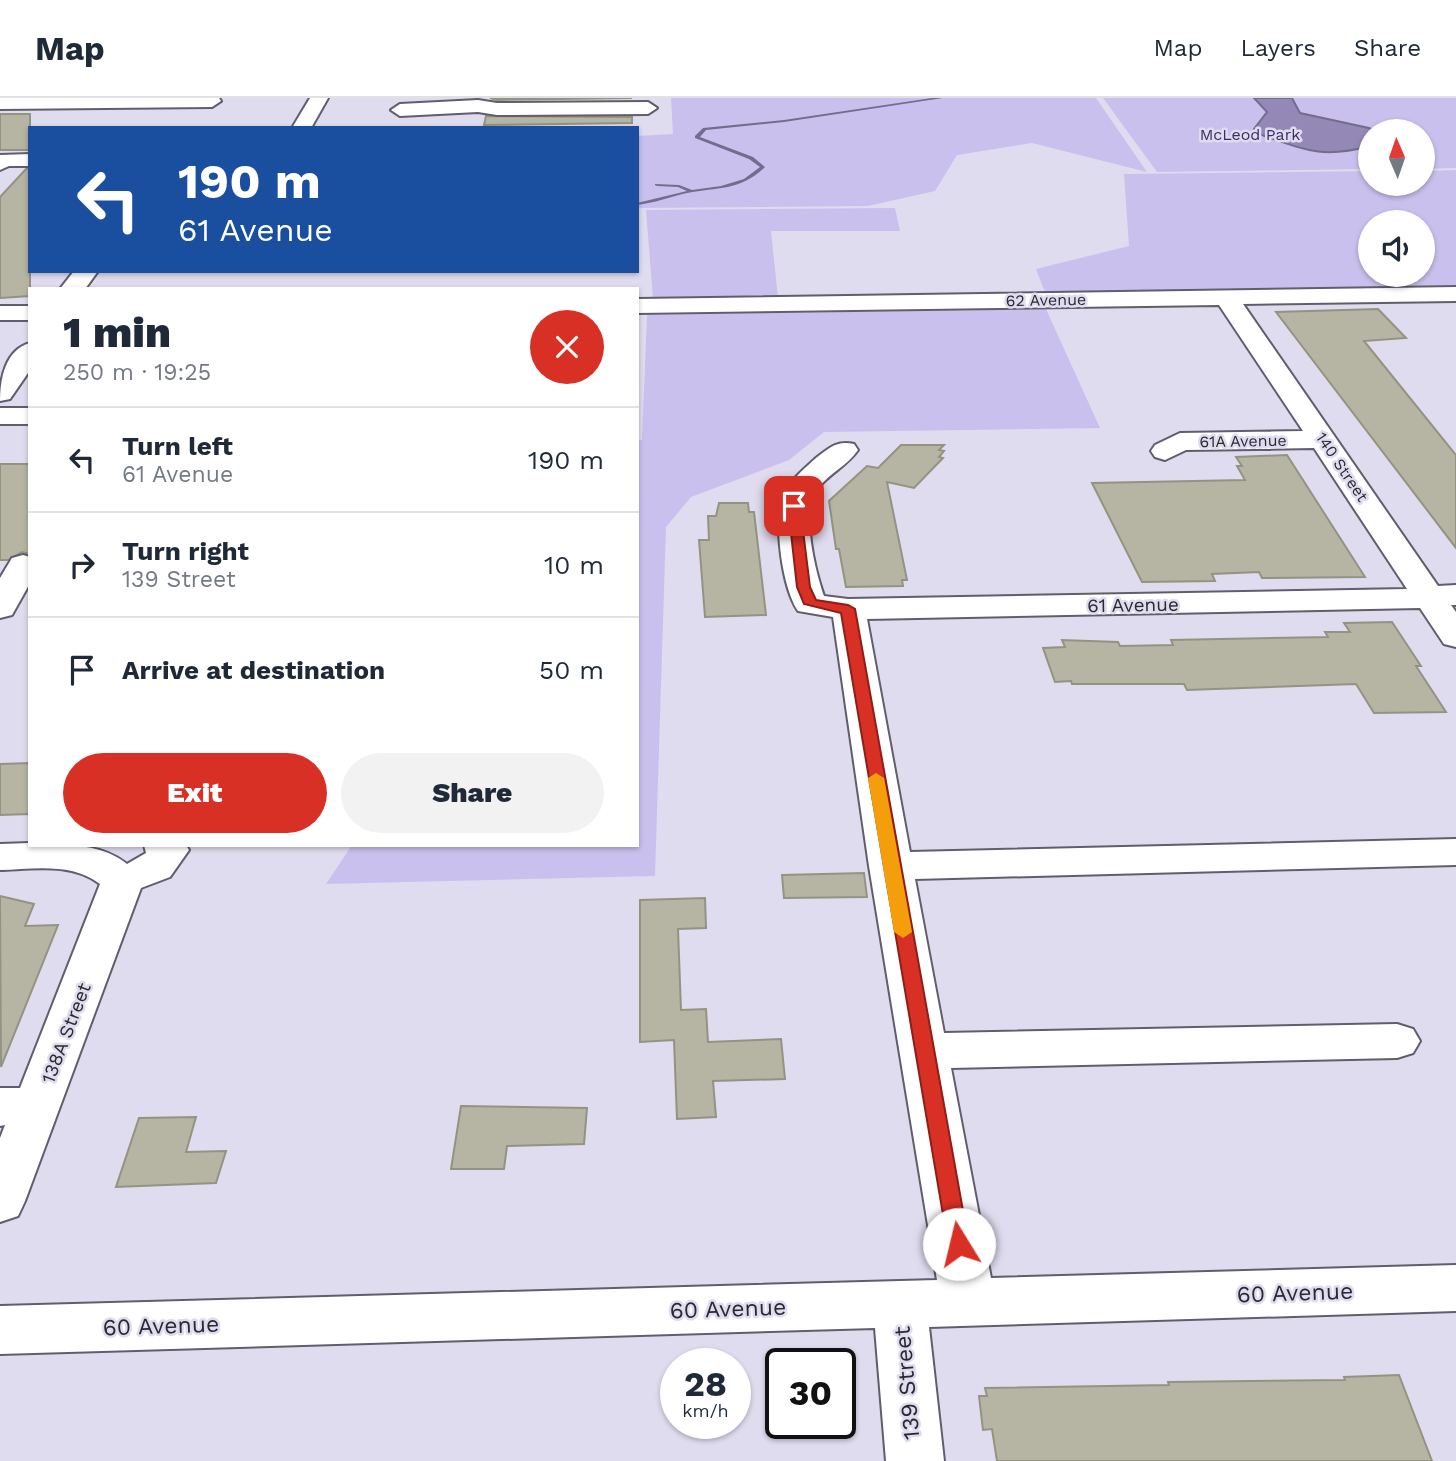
<!DOCTYPE html>
<html lang="en">
<head>
<meta charset="utf-8">
<style>
  body { margin:0; font-family:"Work Sans",sans-serif; background:#f2f2f3; color:#1f2937; height:100vh; display:flex; flex-direction:column; font-size:26px; white-space:nowrap }
  * { box-sizing:border-box; margin:0 }
  p { font-size:23px; color:#747a83 }
  .icon { flex:none; width:38px; height:38px; fill:none; stroke:currentColor; stroke-width:2; stroke-linecap:round; stroke-linejoin:round }
  .map { position:relative; flex:1; overflow:hidden }
  .drawer { position:absolute; left:28px; top:189px; width:611px; height:560px; display:flex; flex-direction:column; background:#fff; border-radius:0px; box-shadow:0 2px 5px #0004 }
  .drawer>* { flex:none }
  .hud { position:absolute; left:28px; top:28px; width:611px; height:147px; border-radius:0px; box-shadow:0 2px 5px #0004; background:#1a4fa0; color:#fff; overflow:hidden }
  .needle { width:46px; rotate:358deg }
  .buttons { position:absolute; left:1358px; top:21px; display:grid; gap:14px }
  .buttons a { display:grid; place-items:center; width:77px; height:77px; border-radius:50%; background:#fff; box-shadow:0 2px 5px #0004; font-size:35px }
  .speed { position:absolute; left:660px; top:1250px; display:flex; gap:14px; font-size:35px; font-weight:700; text-align:center }
  .speed>* { display:grid; place-content:center; width:91px; height:91px; border-radius:50%; background:#fff; box-shadow:0 2px 5px #0004; line-height:1 }
  .speed small { font-size:18px; font-weight:400 }
  .speed .limit { border:4px solid #111; border-radius:10px; background:#fff; color:#111 }
  .pin { position:absolute; display:grid; place-items:center; width:60px; height:60px; color:#fff; margin:-30px; border-radius:14px; box-shadow:0 4px 10px #0006 }
  .me { position:absolute; width:77px; margin:-38px; rotate:351deg; stroke-linejoin:round; filter:drop-shadow(0 0 5px #0008) }
  .turn { display:flex; align-items:center; gap:24px; height:147px; padding:0 35px; font-size:32px }
  .turn .icon { width:91px; height:91px; stroke-width:2.5 }
  .turn b { display:block; font-size:49px; line-height:60px }
  .round { display:grid; place-items:center; flex:none; width:74px; height:74px; border-radius:37px; background:#f2f2f3 }
  .head { display:flex; align-items:center; justify-content:space-between; height:119px; padding:0 35px }
  h1 { font-size:42px; font-weight:800; line-height:52px }
  .button { display:flex; gap:14px; margin-top:auto; padding:14px 35px }
  .button a { flex:1; height:80px; border-radius:42px; background:#d93025; color:#fff; font-size:28px; font-weight:800; line-height:80px; text-align:center }
  .button a+a { background:#f2f2f3; color:#1f2937 }
  ul { padding:0; list-style:none }
  li { display:flex; align-items:center; gap:21px; height:105px; padding:0 35px; border-top:2px solid #e0e1e3 }
  li div { flex:1 }
  li b { display:block; font-size:26px }
  li em { font-style:normal }
  header { display:flex; align-items:center; gap:42px; box-sizing:border-box; height:98px; padding:0 35px; background:#fff; border-bottom:2px solid #e0e1e3 }
  header strong { font-size:33px }
  nav { display:flex; gap:38px; margin-inline-start:auto; font-size:24px }
  .map>svg:first-child { display:block }
  .green { fill:#cac0ee; fill-rule:evenodd }
  .water { fill:#9388b6; stroke:#746c8e; stroke-width:2 }
  .lines { fill:none; stroke-linecap:round; stroke-linejoin:round }
  .stream { fill:#746c8e; fill-rule:evenodd }
  .building { fill:#b6b5a3; stroke:#949382; stroke-width:2 }
  .minor-casing { stroke:#615d6d; stroke-width:4 }
  .minor { fill:#fff; fill-rule:evenodd }
  .route { fill:#d93025; stroke:#8d1f18; stroke-width:2 }
  .slow { fill:#f59e0b }
  .labels { text-anchor:middle; dominant-baseline:central; stroke-width:5; stroke-linejoin:round; paint-order:stroke }
  .far-park-label { font-size:16px; fill:#3e2b66; stroke:#e0dcef }
  .far-street-label { font-size:16px; fill:#2a2930; stroke:#e0dcef }
  .street-label { font-size:19px; fill:#2a2930; stroke:#e0dcef }
  .near-street-label { font-size:23px; fill:#2a2930; stroke:#e0dcef }
</style>
</head>
<body>
<header>
<strong>Map</strong>
<nav><a>Map</a><a>Layers</a><a>Share</a></nav>
</header>
<div class="map">
<svg width="1456" height="1363" viewBox="0 0 1456 1363">
  <rect width="100%" height="100%" fill="#e0dcef"/>
  <g class="green">
    <polygon points="671,0 1096,0 1147,74 1032,45 957,57 935,93 868,108 637,110 637,38 673,36"/>
    <polygon points="1103,0 1456,0 1456,70 1423,71 1423,33 1370,33 1370,71 1157,74"/>
    <path d="M1456,72V187L1046,197L1036,171L1129,148L1124,76L1370,73V86H1423V73ZM1370,124H1423V177H1370Z"/>
    <polygon points="895,110 900,133 771,133 778,200 653,201 646,112"/>
    <polygon points="1046,211 1100,330 824,334 789,362 691,399 666,429 655,778 326,786 352,747 637,747 637,342 642,342 647,217"/>
  </g>
  <path class="water" d="M1254,0H1292L1300,15L1369,30L1375,33H1370V48C1322,61 1305,52 1259,36L1254,31L1267,14Z"/>
  <g class="lines">
    <path class="stream" d="M932,0H943L784,24L706,32L700,39L753,59L765,69C740,93 718,89 687,95C670,99 654,105 637,107V105L687,93L678,89L657,88L655,87V86L679,87L692,92L721,88L744,81L760,69L749,61L695,40V38L703,30L784,22Z"/>
  </g>
  <g class="building">
    <polygon points="490,0 632,0 497,2"/>
    <rect x="0" y="16" width="30" height="36"/>
    <polygon points="486,18 632,19 632,25 484,27"/>
    <polygon points="26,71 30,71 30,198 0,200 0,99"/>
    <polygon points="1378,211 1406,240 1364,243 1456,357 1456,450 1276,214"/>
    <polygon points="901,347 944,347 939,352 944,353 939,359 943,360 914,390 887,384 907,482 902,482 903,488 846,489 839,451 836,451 829,403 867,368 878,370"/>
    <polygon points="1287,357 1365,479 1262,480 1259,474 1212,476 1215,483 1142,484 1092,385 1245,382 1237,368 1242,368 1236,359"/>
    <polygon points="0,366 30,366 30,456 22,454 8,462 0,462"/>
    <polygon points="719,405 748,405 749,414 754,414 766,517 705,519 699,442 709,442 708,418 716,418"/>
    <polygon points="1392,524 1421,568 1416,568 1446,614 1374,615 1356,586 1187,592 1184,586 1072,586 1071,583 1055,584 1043,550 1065,549 1062,542 1118,544 1120,548 1173,547 1171,542 1328,539 1325,534 1350,534 1344,525"/>
    <polygon points="30,665 30,716 0,717 0,666"/>
    <polygon points="864,775 867,799 784,800 782,777"/>
    <polygon points="0,798 34,806 25,828 58,827 1,969"/>
    <polygon points="705,800 706,830 678,831 681,912 706,911 708,944 781,941 785,981 713,983 716,1019 677,1021 674,942 640,944 640,802"/>
    <polygon points="461,1008 587,1010 584,1046 507,1048 504,1071 451,1071"/>
    <polygon points="196,1019 186,1054 226,1053 216,1085 116,1089 139,1020"/>
    <polygon points="1399,1277 1432,1363 997,1363 992,1331 983,1332 979,1298 987,1298 985,1290 1169,1287 1168,1284 1345,1282 1344,1279"/>
  </g>
  <g class="lines">
    <g class="minor-casing">
      <g id="minor">
        <polygon points="0,0 219,0 221,3 212,9 0,11"/>
        <polygon points="310,0 328,0 311,30 292,30"/>
        <polygon points="478,2 497,5 648,4 657,10 648,16 497,17 478,14 400,18 391,12 400,6"/>
        <polygon points="30,56 30,68 9,68 0,72 0,57"/>
        <polygon points="74,173 98,173 85,191 60,191"/>
        <path d="M1456,189V203L1243,206L1438,488L1456,487V507H1451L1456,514V549L1444,546L1420,510L867,521L910,754L1456,741V767L915,781L944,935L1397,926L1413,931L1420,943L1413,955L1397,960L951,970L991,1180L1456,1167V1213L929,1229L944,1363H886L875,1230L0,1256V1208L937,1182L869,768L833,519L798,513C782,489 773,423 784,397C791,381 804,371 816,360C829,350 837,342 854,346L858,352C848,367 830,375 818,390C800,413 815,472 824,498L848,501L1407,491L1314,350L1186,352L1165,362L1155,359L1151,353L1155,347L1180,335L1303,333L1219,207L637,215V201Z"/>
        <rect x="0" y="208" width="30" height="14"/>
        <path d="M30,245V272L10,301L0,303C0,281 5,252 30,245Z"/>
        <rect x="0" y="310" width="30" height="16"/>
        <polygon points="23,457 30,459 30,485 12,517 0,520 0,480 12,460"/>
        <path d="M30,745V747C63,747 99,744 127,766L146,755L144,747H186L189,752L170,779L141,790L25,1103L18,1118L0,1124V1040L5,1027L0,1028V990H20L100,786C72,764 33,771 0,772V746Z"/>
      </g>
    </g>
    <use href="#minor" class="minor"/>
  </g>
  <polygon class="route" points="794,404 800,408 810,489 816,502 848,507 855,511 969,1146 966,1152 959,1155 951,1152 948,1146 841,515 804,506 797,489 788,408"/>
  <polygon class="slow" points="876,675 884,680 912,834 903,840 894,834 868,680"/>
  <g class="labels">
    <g class="far-park-label">
      <text x="1250" y="36">McLeod Park</text>
    </g>
    <g class="far-street-label">
      <text transform="translate(1046 202) rotate(-1)">62 Avenue</text>
      <text transform="translate(1243 343) rotate(-1)">61A Avenue</text>
      <text transform="translate(1342 369) rotate(56)">140 Street</text>
    </g>
    <g class="street-label">
      <text transform="translate(1133 507) rotate(-1)">61 Avenue</text>
      <text transform="translate(66 935) rotate(-69)">138A Street</text>
    </g>
    <g class="near-street-label">
      <text transform="translate(1295 1195) rotate(-2)">60 Avenue</text>
      <text transform="translate(728 1211) rotate(-2)">60 Avenue</text>
      <text transform="translate(161 1228) rotate(-2)">60 Avenue</text>
      <text transform="translate(907 1285) rotate(-95)">139 Street</text>
    </g>
  </g>
</svg>
<div class="buttons">
<a><svg class="needle" viewBox="-14 -14 28 28"><path d="M0-13l5 13h-10z" fill="#e53935"/><path d="M0 13l5-13h-10z" fill="#747a83"/></svg></a>
<a><svg class="icon" aria-label="sound" viewBox="0 0 24 24"><path d="M4 9h4l5-4v14l-5-4H4zM17 9q2 3 0 6"/></svg></a>
</div>
<div class="speed"><div>28<small>km/h</small></div><div class="limit">30</div></div>
<div class="pin" style="left:794px;top:408px;background:#d93025"><svg class="icon" aria-label="arrive" viewBox="0 0 24 24"><path d="M6 21V4h12l-3 4 3 4H6"/></svg></div>
<svg class="me" style="left:959px;top:1146px" viewBox="-20 -20 40 40"><circle r="19" fill="#fff"/><path d="M0-13L10 11 0 6-10 11z" fill="#d93025"/></svg>
<div class="hud">
<div class="turn"><svg class="icon" aria-label="left" viewBox="0 0 24 24"><path d="M17 20v-9H6M10 6l-5 5 5 5"/></svg><div><b>190 m</b>61 Avenue</div></div>
</div>
<section class="drawer">
<div class="head"><div><h1>1 min</h1><p>250 m · 19:25</p></div><a class="round" style="background:#d93025;color:#fff"><svg class="icon" aria-label="close" viewBox="0 0 24 24"><path d="M6 6l12 12M18 6L6 18"/></svg></a></div>
<ul>
<li><svg class="icon" aria-label="left" viewBox="0 0 24 24"><path d="M17 20v-9H6M10 6l-5 5 5 5"/></svg><div><b>Turn left</b><p>61 Avenue</p></div><em>190 m</em></li>
<li><svg class="icon" aria-label="right" viewBox="0 0 24 24"><path d="M7 20v-9h11M14 6l5 5-5 5"/></svg><div><b>Turn right</b><p>139 Street</p></div><em>10 m</em></li>
<li><svg class="icon" aria-label="arrive" viewBox="0 0 24 24"><path d="M6 21V4h12l-3 4 3 4H6"/></svg><div><b>Arrive at destination</b></div><em>50 m</em></li>
</ul>
<div class="button"><a>Exit</a><a>Share</a></div>
</section>
</div>
</body>
</html>
